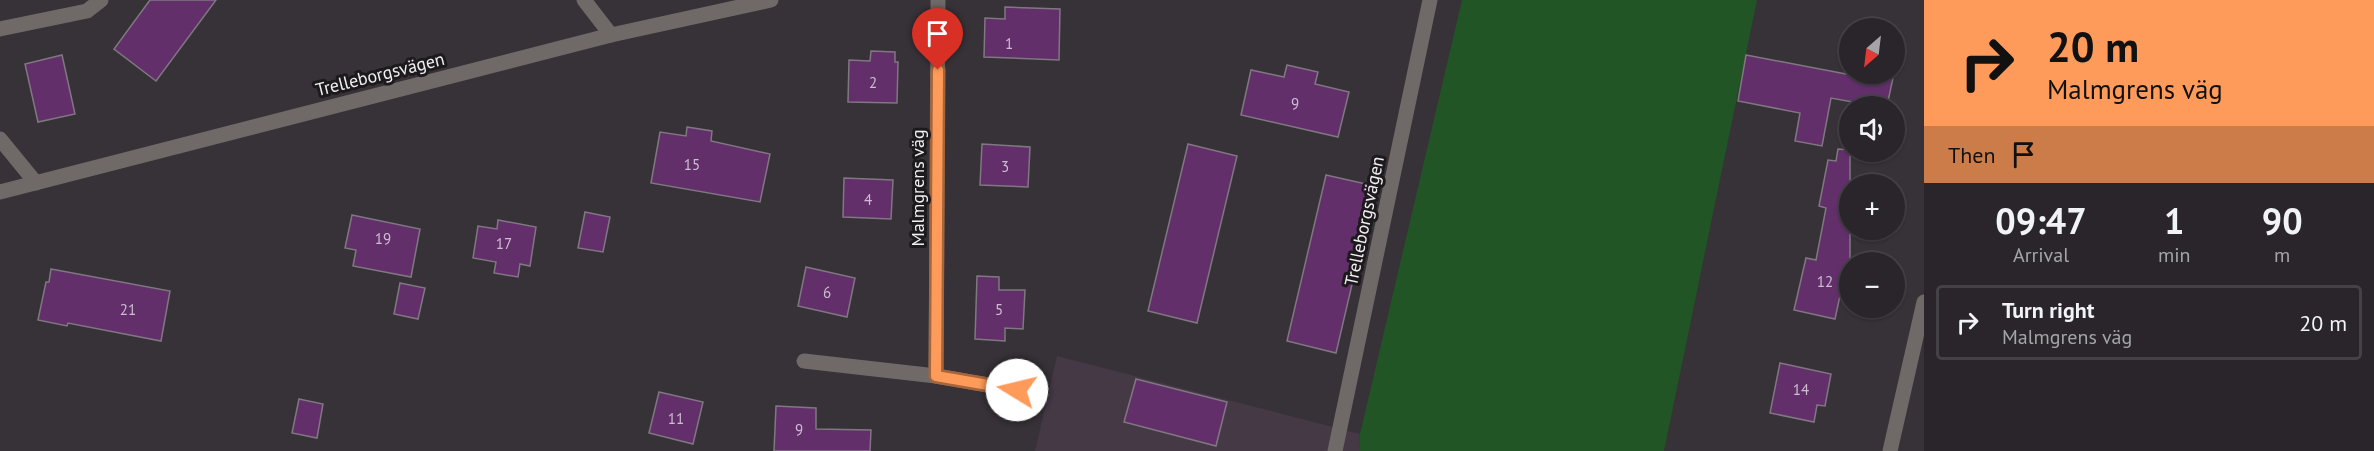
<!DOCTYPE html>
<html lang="en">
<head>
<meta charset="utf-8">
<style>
  body { margin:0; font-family:"PT Sans",sans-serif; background:#312d32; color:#f1f3f6; height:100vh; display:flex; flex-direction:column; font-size:22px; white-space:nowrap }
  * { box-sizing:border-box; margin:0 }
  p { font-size:20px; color:#a5a5a8 }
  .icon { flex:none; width:33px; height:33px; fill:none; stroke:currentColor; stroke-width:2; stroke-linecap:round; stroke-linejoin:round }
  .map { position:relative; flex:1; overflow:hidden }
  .sheet { display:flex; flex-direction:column; background:#29252a; width:450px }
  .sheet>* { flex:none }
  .hud { background:#ff9b5a; color:#111; overflow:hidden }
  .needle { width:39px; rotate:208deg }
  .controls { position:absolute; left:1839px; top:18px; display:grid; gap:12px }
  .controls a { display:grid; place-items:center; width:66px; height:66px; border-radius:50%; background:#29252a; box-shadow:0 2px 4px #0004,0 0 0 2px #454247; font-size:30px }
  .pin { position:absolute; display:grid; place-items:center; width:51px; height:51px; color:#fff; margin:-62px -26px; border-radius:50% 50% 50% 0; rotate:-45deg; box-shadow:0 0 6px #0007 }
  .pin .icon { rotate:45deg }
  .me { position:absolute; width:66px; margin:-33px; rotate:279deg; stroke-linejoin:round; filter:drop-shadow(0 0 4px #0008) }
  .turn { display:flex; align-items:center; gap:21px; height:126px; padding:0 24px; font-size:27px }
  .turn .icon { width:78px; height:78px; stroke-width:2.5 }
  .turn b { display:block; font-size:42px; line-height:51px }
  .then { display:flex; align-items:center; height:57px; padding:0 24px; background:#0003; gap:12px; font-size:22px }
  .eta { display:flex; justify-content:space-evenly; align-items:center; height:102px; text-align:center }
  .eta b { font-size:36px; font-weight:700; line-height:42px }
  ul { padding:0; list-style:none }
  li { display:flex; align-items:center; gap:18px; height:75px; margin:0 12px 9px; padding:0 12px; border:3px solid #454247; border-radius:6px }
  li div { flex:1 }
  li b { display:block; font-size:22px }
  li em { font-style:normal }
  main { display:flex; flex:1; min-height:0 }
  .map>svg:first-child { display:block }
  .built { fill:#443945 }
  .green { fill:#225526 }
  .building { fill:#622f6b; stroke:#7f7880; stroke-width:1.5 }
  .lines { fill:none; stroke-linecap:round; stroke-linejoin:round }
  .service { stroke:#6f6a68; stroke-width:15 }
  .minor { stroke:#6f6a68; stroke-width:15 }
  .tertiary { stroke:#6f6a68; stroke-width:15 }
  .route-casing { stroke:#a6653a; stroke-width:15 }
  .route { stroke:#ff9b5a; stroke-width:10 }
  .labels { text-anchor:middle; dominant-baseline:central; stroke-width:6; stroke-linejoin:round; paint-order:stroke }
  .number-label { font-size:15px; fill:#cebed1 }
  .street-label { font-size:18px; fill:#f2eef3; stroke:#1d1a1d }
</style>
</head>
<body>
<main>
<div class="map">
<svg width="1924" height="451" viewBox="0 0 1924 451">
  <rect width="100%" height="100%" fill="#373138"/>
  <polygon class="built" points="1057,356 1360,434 1359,451 1035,451"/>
  <polygon class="green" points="1462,0 1757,0 1664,451 1359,451 1360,434"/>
  <g class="building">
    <polygon points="150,0 216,0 156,81 114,49"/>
    <polygon points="1005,7 1060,9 1059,60 984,57 985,18 1005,19"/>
    <polygon points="871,51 895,52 895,62 898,62 897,103 848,102 849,60 870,61"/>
    <polygon points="62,55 75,114 38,122 25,64"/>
    <polygon points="1746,55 1846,74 1888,74 1888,77 1893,78 1887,106 1875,106 1831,98 1822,146 1795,141 1800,113 1738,101"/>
    <polygon points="1287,65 1318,72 1315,84 1349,92 1338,137 1241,115 1251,70 1284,77"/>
    <polygon points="687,127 712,131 711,141 770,154 760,202 651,183 660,132 686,136"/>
    <polygon points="982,144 1030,147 1028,187 980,185"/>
    <polygon points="1188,144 1237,156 1197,323 1148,311"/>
    <polygon points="1838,149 1850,150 1850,293 1841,291 1835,319 1794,310 1806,258 1816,260 1826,208 1819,206 1828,160 1836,161"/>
    <polygon points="1326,175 1375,186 1336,353 1287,341"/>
    <polygon points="844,178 893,180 891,219 843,217"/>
    <polygon points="585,212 610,217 603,252 578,248"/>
    <polygon points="352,215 420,229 411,277 353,266 356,250 345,248"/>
    <polygon points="498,220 536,227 530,266 520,264 518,277 494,273 496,262 473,258 478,226 497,229"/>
    <polygon points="806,267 855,278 847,317 798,306"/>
    <polygon points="51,269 170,291 161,341 68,323 67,326 38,320 46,282 49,282"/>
    <polygon points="977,276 999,277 999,290 1025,290 1023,329 1005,328 1005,341 975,339"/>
    <polygon points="400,283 425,288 418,319 394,314"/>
    <polygon points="1780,363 1831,374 1825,406 1817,405 1814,422 1770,413"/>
    <polygon points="1136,379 1227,402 1216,446 1124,422"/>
    <polygon points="659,392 703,402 693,444 649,433"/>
    <polygon points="299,399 323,404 317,438 292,433"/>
    <polygon points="776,406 816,408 816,429 871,430 870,451 774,451"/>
  </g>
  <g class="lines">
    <polyline class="service" points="1335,451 1430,0"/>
    <g class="minor">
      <polyline points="584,0 611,35"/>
      <polyline points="0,29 87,11 101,0"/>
      <polyline points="0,139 36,183"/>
      <polyline points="804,361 936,376 1017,390"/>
      <polyline points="936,376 938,0"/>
      <polyline points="1890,451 1924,302"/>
    </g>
    <polyline class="tertiary" points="0,192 611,35 771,0"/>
  </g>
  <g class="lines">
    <g class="route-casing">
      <polyline id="route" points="938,70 936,376 1017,390"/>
    </g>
    <use href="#route" class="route"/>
  </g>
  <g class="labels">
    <g class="number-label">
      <text x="1009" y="43">1</text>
      <text x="873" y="82">2</text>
      <text x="1295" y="103">9</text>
      <text x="692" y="164">15</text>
      <text x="1005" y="166">3</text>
      <text x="868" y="199">4</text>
      <text x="383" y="238">19</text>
      <text x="504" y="243">17</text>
      <text x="1825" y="281">12</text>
      <text x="827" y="292">6</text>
      <text x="128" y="309">21</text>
      <text x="999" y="309">5</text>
      <text x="1801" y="389">14</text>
      <text x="676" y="418">11</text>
      <text x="799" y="429">9</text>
    </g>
    <g class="street-label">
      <text transform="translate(380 74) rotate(-14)">Trelleborgsvägen</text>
      <text transform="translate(917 188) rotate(-90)">Malmgrens väg</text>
      <text transform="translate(1364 221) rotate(-78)">Trelleborgsvägen</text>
    </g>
  </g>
</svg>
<div class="controls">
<a><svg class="needle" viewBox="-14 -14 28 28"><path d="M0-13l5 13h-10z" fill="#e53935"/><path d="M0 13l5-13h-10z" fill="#a5a5a8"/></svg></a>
<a><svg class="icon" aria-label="sound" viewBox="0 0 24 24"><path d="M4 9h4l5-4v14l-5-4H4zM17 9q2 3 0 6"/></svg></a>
<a>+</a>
<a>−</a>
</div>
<div class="pin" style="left:938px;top:70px;background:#d93025"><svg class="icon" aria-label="arrive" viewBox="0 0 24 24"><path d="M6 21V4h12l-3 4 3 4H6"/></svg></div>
<svg class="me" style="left:1017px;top:390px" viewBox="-20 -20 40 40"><circle r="19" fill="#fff"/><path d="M0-13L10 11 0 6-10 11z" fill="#ff9b5a"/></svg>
</div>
<section class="sheet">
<div class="hud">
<div class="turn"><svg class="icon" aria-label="right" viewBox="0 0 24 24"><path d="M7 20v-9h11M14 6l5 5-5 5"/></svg><div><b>20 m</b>Malmgrens väg</div></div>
<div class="then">Then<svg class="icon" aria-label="arrive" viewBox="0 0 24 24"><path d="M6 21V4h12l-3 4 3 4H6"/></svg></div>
</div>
<div class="eta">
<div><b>09:47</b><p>Arrival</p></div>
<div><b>1</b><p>min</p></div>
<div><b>90</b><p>m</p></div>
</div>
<ul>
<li><svg class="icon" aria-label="right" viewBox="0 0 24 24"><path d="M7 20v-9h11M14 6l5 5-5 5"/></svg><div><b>Turn right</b><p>Malmgrens väg</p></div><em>20 m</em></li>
</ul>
</section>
</main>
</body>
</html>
